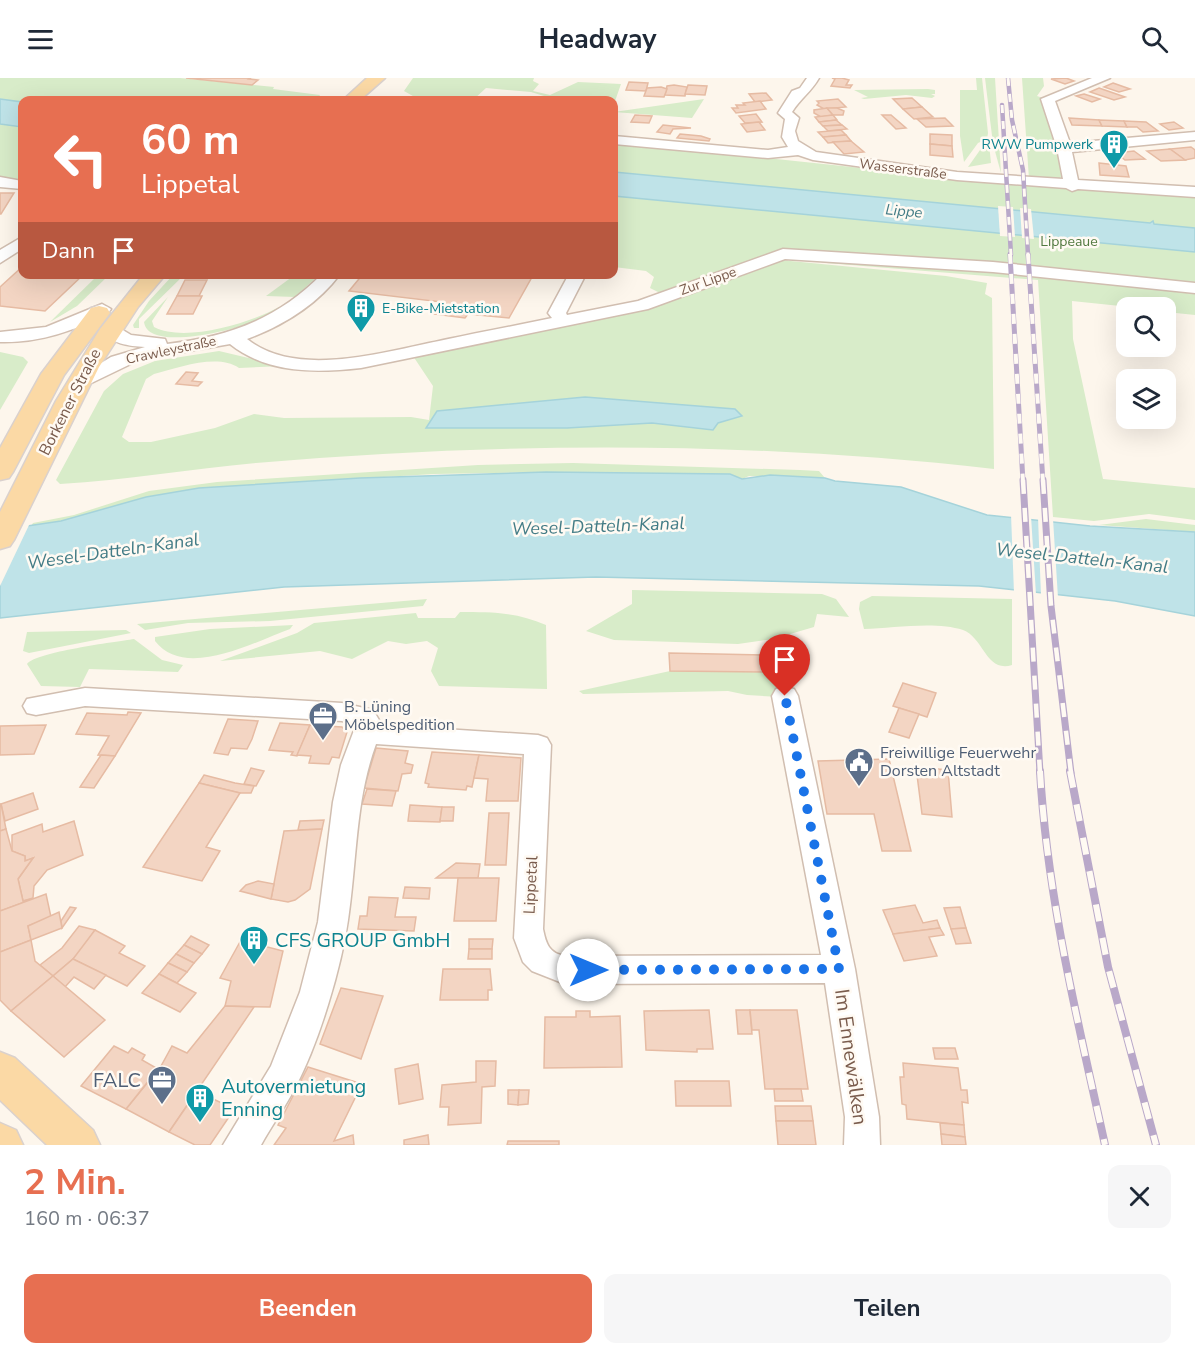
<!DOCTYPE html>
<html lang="de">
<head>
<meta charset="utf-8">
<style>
  body { margin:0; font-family:"Nunito Sans",sans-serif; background:#f6f6f7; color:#1f2937; height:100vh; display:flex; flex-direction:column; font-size:22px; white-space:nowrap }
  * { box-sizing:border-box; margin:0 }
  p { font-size:20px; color:#747a83 }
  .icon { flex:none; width:33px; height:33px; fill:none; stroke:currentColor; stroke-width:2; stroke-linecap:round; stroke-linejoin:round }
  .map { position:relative; height:1067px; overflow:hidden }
  .panel { display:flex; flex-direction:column; background:#fff; flex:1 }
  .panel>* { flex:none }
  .banner { position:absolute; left:18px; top:18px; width:600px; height:183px; border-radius:12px; box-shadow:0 6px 24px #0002; background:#e76f51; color:#fff; overflow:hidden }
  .buttons { position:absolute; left:1116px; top:219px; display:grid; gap:12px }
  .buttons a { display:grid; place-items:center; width:60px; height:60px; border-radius:12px; background:#fff; box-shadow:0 6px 24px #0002; font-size:30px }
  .pin { position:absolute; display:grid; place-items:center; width:51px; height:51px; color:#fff; margin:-62px -26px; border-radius:50% 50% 50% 0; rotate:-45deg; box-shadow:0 0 6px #0007 }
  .pin .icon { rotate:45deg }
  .me { position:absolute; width:66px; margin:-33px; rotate:90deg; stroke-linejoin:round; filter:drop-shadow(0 0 4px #0008) }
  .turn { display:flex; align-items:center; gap:21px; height:126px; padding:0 24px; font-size:27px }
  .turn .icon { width:78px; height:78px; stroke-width:2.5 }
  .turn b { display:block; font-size:42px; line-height:51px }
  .then { display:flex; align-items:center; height:57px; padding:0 24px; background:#0003; gap:12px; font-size:22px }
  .round { display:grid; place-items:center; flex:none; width:63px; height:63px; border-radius:12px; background:#f6f6f7 }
  .head { display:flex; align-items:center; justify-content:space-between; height:102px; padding:0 24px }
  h1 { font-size:36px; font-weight:700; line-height:45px; color:#e76f51 }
  .cta { display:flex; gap:12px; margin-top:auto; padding:12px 24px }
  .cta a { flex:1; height:69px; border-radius:12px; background:#e76f51; color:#fff; font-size:24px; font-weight:700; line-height:69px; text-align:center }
  .cta a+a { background:#f6f6f7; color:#1f2937 }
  header { display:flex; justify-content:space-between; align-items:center; height:78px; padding:0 24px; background:#fff; font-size:27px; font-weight:700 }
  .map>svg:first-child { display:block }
  .green { fill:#d8ecc9 }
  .water { fill:#bfe3e8; stroke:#a5d3da; stroke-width:1.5 }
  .pier { fill:#fdf6ec }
  .building { fill:#f3d5c3; stroke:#e6bba3; stroke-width:1.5 }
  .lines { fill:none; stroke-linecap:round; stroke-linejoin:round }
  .minor-casing { stroke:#d1beb0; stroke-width:3 }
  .major-casing { stroke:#dad1cd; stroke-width:3 }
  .minor { fill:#fff; fill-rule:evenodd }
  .major { fill:#fbd9a5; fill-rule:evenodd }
  .rail-far3-casing { stroke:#b9a8c9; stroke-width:4.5 }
  .rail-far2-casing { stroke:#b9a8c9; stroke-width:5 }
  .rail-far1-casing { stroke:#b9a8c9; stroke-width:7 }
  .rail-casing { stroke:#b9a8c9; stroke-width:8 }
  .rail-far3 { stroke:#fffaf3; stroke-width:3; stroke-dasharray:8; stroke-linecap:butt }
  .rail-far2 { stroke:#fffaf3; stroke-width:4; stroke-dasharray:10; stroke-linecap:butt }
  .rail-far1 { stroke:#fffaf3; stroke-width:4.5; stroke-dasharray:14; stroke-linecap:butt }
  .rail { stroke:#fffaf3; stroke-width:6; stroke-dasharray:17; stroke-linecap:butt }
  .route { stroke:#1a73e8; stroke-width:10; stroke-dasharray:0 18 }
  .labels { text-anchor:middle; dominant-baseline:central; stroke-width:5; stroke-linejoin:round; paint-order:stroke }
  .far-culture-label { font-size:14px; fill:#0d838f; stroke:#fffaf3; text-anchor:end }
  .far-street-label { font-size:14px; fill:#7a5c4d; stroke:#fffaf3 }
  .far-park-label { font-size:14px; fill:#537a41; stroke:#fffaf3 }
  .far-water-label { font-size:15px; font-style:italic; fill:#437c86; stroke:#fffaf3 }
  .street-label { font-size:16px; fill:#7a5c4d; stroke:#fffaf3 }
  .service-label { font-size:16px; fill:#4e5e75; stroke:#fffaf3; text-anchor:start }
  .water-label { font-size:18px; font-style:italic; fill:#437c86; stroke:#fffaf3 }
  .near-culture-label { font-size:20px; fill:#0d838f; stroke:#fffaf3; text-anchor:start }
  .near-street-label { font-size:20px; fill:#7a5c4d; stroke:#fffaf3 }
  .near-service-label { font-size:20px; fill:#4e5e75; stroke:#fffaf3; text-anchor:end }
</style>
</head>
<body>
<header><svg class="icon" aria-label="menu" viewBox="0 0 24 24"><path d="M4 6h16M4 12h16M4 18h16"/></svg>Headway<svg class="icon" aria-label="search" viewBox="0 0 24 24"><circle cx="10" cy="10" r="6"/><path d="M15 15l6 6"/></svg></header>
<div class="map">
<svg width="1195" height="1067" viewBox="0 0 1195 1067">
  <rect width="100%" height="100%" fill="#fdf6ec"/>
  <g class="green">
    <polygon points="0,0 180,0 274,9 273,11 320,17 317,22 22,22 22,102 0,99"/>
    <polygon points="413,0 534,0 533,3 539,6 533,13 550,17 578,4 621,6 614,26 614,22 557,22 531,14 486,10 473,22 420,22 404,13"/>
    <polygon points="976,0 982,0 988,55 987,61 978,65 964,84 960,58 960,12 977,12"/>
    <polygon points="985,0 995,0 1001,95 993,66"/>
    <polygon points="1022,0 1043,0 1044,8 1037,18 1043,20 1060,74 1063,97 1058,102 1029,101"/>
    <polygon points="854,12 928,11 935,12 935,16 931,16 935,18 932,20 906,17 864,21 861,20 868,19"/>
    <polygon points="704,21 692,40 614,34"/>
    <polygon points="614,64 956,100 1195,119 1195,237 1166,234 1166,230 1130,229 1072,223 1073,261 1103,401 1195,410 1195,442 1149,436 1094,443 1053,439 1038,202 826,185 771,175 660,215 650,210 654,199 646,193 614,189"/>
    <polygon points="985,65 989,66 991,85 968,89"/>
    <path d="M780,182L946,198L987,205L985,216L992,220L994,391C750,363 502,364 256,385C191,391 126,402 60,406L56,402L104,313L123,296L155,283L219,273L283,288L239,290C217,275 178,290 154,296L146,301L122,359L129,364H151L215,350L254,336L284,340L411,339L429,342L433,308L413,278L640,233Z"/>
    <polygon points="296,196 319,197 295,219 266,218"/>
    <polygon points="98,197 109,197 77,228 50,244"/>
    <polygon points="173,197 184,197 139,241 139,250 134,250 133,247 149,223"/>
    <path d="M168,219L152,243L154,249C185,265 250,245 279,229H284C273,235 262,241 251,245C232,252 148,274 144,244Z"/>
    <polygon points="0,274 23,279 28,284 0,332"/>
    <polygon points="573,385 800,392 819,393 825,400 749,398 742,401 730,396 546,394 434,396 199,410 146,419 61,443 31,448 33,445 74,437 149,413 217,404 478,387"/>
    <polygon points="1146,441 1195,447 1195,454 1099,447"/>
    <polygon points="632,512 822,516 836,521 849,539 817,536 814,549 773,561 738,566 614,562 586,553 632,526"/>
    <path d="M872,518L1012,521V587C986,595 984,560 963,552C936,543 893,550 864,551L859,531L860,524Z"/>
    <polygon points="427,521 423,528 270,543 188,545 145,552 137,546"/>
    <path d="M460,534C491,534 517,534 546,547L547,611L439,608L431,593L438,570L427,563L406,566L388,563L352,581L320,573L220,583L297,555L314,545L416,535L418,540H455Z"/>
    <path d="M293,547L290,551C254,564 185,602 155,563V559L210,551Z"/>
    <polygon points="126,552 131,555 29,575 23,573 27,554"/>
    <path d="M134,561L162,582L183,587L178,594L89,591L80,609L41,608L27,586C36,574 115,564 134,561Z"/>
    <polygon points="670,593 776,594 779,619 747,617 728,613 583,616 579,613"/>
  </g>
  <g class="water">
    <polygon points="0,21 22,24 22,49 0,46"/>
    <polygon points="614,94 1150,145 1153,143 1154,146 1195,150 1195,174 614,118"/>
    <polygon points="585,319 735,331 742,338 718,345 713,352 652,345 567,350 426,350 437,333"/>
    <polygon points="546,394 730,396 742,401 770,397 825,400 835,403 901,409 987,437 1090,448 1195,454 1195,538 1115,523 979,508 596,499 284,509 0,540 0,452 61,443 146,419 199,410 360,400"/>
  </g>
  <g class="pier">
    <polygon points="998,128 1013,129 1015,159 1000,158"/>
    <polygon points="1020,130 1031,131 1034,161 1022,160"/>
    <polygon points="1011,436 1031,438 1036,517 1014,515"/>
    <polygon points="1038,439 1053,441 1058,520 1041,518"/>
    <polygon points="30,445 0,508 0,449"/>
  </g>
  <g class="building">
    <polygon points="186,0 251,0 249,1 258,2 252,7"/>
    <polygon points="842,0 849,2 846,7 852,7 850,10 831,8 835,1 832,0"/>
    <polygon points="1066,0 1074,3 1065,6 1051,1"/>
    <polygon points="629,4 648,5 646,13 626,12"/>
    <polygon points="1113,5 1130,11 1119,14 1104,9"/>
    <polygon points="674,7 687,9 685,18 665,17 667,8"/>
    <polygon points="688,7 707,8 705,17 685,16"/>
    <polygon points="661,9 667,11 664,19 644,18 647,10"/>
    <polygon points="1099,10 1125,19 1114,22 1090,14"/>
    <polygon points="766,15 772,22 755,24 749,16"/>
    <polygon points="1084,16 1100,21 1092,24 1076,18"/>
    <polygon points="912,20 922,29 903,31 893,21"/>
    <polygon points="838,21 846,29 824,31 817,27 819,25 817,23"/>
    <polygon points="760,23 766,31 736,35 732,30 738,30 736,27 745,27 743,25"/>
    <polygon points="922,29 933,39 914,41 903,31"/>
    <polygon points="827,30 833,37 821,39 814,35 814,32"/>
    <polygon points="827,30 837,30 844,33 843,37 833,37"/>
    <polygon points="756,36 762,44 745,45 739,38"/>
    <polygon points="635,37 652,38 649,45 631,44"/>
    <polygon points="833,37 837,42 819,44 815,39"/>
    <polygon points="882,37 891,37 906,50 896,51"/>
    <polygon points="945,40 953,48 926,49 917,41"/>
    <polygon points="1069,40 1099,42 1102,48 1072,47"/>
    <polygon points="836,42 842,47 823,48 819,44"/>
    <polygon points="1099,42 1124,43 1127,49 1102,48"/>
    <polygon points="1124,43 1146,44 1158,53 1143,54 1137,49 1127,49"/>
    <polygon points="759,44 765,52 747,54 741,46"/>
    <polygon points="1174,44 1183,50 1169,52 1160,46"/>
    <polygon points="663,47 691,50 673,51 670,56 657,54"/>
    <polygon points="842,47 847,51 828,53 823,48"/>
    <polygon points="841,52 846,57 823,59 818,54"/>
    <polygon points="680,56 701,58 710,61 709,63 677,60"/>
    <polygon points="930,56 952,57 952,68 930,66"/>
    <polygon points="846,57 851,63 828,65 823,59"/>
    <polygon points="851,63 864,74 844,76 833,64"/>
    <polygon points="930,66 952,68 953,79 930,77"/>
    <polygon points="1191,69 1195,72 1195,80 1185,82 1170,71"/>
    <polygon points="1170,71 1185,82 1161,83 1147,73"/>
    <polygon points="1134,73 1145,81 1125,82 1116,75"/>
    <polygon points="1099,85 1126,88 1129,99 1100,97"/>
    <polygon points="0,115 14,115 1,136 0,136"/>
    <polygon points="22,189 22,196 84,196 45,233 0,228 0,209"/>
    <polygon points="363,196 526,196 532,199 509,240 468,236 465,240 434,236 442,224 349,213"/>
    <polygon points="185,202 207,202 199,218 177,218"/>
    <polygon points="177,218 202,218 193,236 167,236"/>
    <polygon points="186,294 198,295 192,303 202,304 198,308 176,306"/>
    <polygon points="669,575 765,577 767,594 670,593"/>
    <polygon points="903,605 936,615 927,639 893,628"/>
    <polygon points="899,630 919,636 909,660 889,654"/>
    <polygon points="128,634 141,635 115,678 98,677 109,658 76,656 87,635 127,637"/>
    <polygon points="228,641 258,643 252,661 247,671 231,670 228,677 214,675"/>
    <polygon points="280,645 310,647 297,678 291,677 293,674 269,672"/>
    <polygon points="46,647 34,676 0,677 0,648"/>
    <polygon points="310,647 342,649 347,654 339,680 332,679 329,686 309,685 311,678 297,677"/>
    <polygon points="376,670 408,673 405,685 413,687 411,695 402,696 398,713 364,710"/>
    <polygon points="432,674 479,677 472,709 467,708 466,712 428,709 429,706 425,705"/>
    <polygon points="101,677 115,678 94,710 80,709"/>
    <polygon points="479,677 521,680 518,723 486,723 488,701 474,700"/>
    <polygon points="889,681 911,773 882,773 874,736 827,736 818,683"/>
    <polygon points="916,689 948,692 952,739 922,736"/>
    <polygon points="251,690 264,693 256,708 244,706"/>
    <polygon points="204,697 235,705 254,708 251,715 240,715 199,705"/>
    <polygon points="199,705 240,715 206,769 220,773 202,803 143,789"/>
    <polygon points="367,711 396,713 392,728 362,726"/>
    <polygon points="33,715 38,731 5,743 1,726"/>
    <polygon points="1,726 6,751 0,753 0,726"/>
    <polygon points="410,727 442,729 440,744 408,743"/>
    <polygon points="442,729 454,729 453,743 440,743"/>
    <polygon points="489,735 509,735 506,787 485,787"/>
    <polygon points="324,742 322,751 298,752 300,743"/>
    <polygon points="74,743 83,777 47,792 34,808 33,820 23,823 18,801 33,780 25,783 25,778 12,773 12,757 42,746 43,754"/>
    <polygon points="6,751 12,773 25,778 25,783 33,780 18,801 23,823 33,821 0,833 0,753"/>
    <polygon points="322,751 310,811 295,822 288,824 271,821 284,753"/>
    <polygon points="456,785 480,786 478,800 436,800"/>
    <polygon points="458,800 499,800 496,843 454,843"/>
    <polygon points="258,803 274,806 271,821 240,813 246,807"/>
    <polygon points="405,809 430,810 429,821 403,820"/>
    <polygon points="46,816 51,839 28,848 31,862 0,874 0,833"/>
    <polygon points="369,819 398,820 395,839 416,839 414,853 358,851 360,838 367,838"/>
    <polygon points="915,827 923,845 937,842 940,850 893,856 883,832"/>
    <polygon points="70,829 76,830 62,850 61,843"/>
    <polygon points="960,829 966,850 951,851 944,830"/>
    <polygon points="59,834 62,850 31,862 28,848"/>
    <polygon points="79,848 95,852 80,875 53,898 40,887 62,870"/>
    <polygon points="940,850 944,857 929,859 937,878 904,883 893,856"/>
    <polygon points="966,850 971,865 956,866 951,851"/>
    <polygon points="95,852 125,868 119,875 145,888 127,908 73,881"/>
    <polygon points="191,858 209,867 202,876 184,867"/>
    <polygon points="469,861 493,861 492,871 469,871"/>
    <polygon points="31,862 35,883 53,898 11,933 0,922 0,874"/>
    <polygon points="241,862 283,873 270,929 225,928 231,903 220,900"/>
    <polygon points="184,867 202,876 194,885 176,876"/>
    <polygon points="469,871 492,871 492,881 468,881"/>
    <polygon points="176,876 194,885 187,894 168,885"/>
    <polygon points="73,881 106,897 94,911 74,899 65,909 53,898"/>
    <polygon points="168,885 187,894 177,905 159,896"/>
    <polygon points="443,891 490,891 492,912 488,912 488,922 440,922"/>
    <polygon points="159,896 196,915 180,934 142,915"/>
    <polygon points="53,898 105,942 64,979 11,933"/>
    <polygon points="341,910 383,918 361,981 320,966"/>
    <polygon points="225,928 254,929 169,1054 126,1031 161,988 172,968 187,975"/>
    <polygon points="709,932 713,971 697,971 697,974 646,972 644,933"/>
    <polygon points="736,932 750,932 752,956 738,956"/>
    <polygon points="750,932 797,932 808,1011 765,1011 759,952 752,952"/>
    <polygon points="576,933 590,933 590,939 620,938 622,989 544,990 545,939 576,939"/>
    <polygon points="114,968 128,975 132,970 145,977 142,982 158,991 126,1031 81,1008"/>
    <polygon points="933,970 955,970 958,981 935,981"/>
    <polygon points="476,983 496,983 495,1008 482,1009 481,1045 448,1047 449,1029 440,1029 442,1007 476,1004"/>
    <polygon points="903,985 958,990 961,1012 967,1012 968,1025 962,1024 964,1047 907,1041 906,1027 902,1026 900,999 904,999"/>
    <polygon points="418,986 423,1021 399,1026 395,991"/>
    <polygon points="308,989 362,1006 334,1063 353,1057 354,1067 274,1067 286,1050 278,1047"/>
    <polygon points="675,1003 729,1003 731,1028 676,1028"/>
    <polygon points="774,1011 801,1011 803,1023 775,1023"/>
    <polygon points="508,1012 519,1012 518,1027 508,1026"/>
    <polygon points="519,1012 529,1012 528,1026 518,1027"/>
    <polygon points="193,1019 207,1025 211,1020 224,1026 221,1031 231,1036 210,1067 195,1067 169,1054"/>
    <polygon points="775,1028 811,1028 813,1043 776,1043"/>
    <polygon points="776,1043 813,1043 816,1067 778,1067"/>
    <polygon points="940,1045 964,1047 965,1059 941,1056"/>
    <polygon points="941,1056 965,1059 966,1067 942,1067"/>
    <polygon points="428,1057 429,1067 404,1067 404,1062"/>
    <polygon points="508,1063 559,1063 559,1067 507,1067"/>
  </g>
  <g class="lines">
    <g class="minor-casing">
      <g id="minor">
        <path d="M807,0H819C811,14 801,20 792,34L799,40L795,53L798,63L816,74L957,94L1063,101L1057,70L1041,21L1092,0H1110L1055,23L1070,65L1195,54V62L1072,74L1078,102L1195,109V119L1078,111L1072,113L1066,110L957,102L813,82L798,77L768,80L614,66V58L768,72L788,69L782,59L785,41L778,35L792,13L800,10Z"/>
        <polygon points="0,99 22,103 22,111 0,109"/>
        <polygon points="22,159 22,171 0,185 0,172"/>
        <path d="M783,171L993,184L1195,205V215L993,194L785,181L648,231L361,290C315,295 268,296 230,266L139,282L79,311L69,305L111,279L145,269C128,268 112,266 101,252L104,248H116L131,257L165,261L167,266C228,259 278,241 322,196H340C317,227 282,248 247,261C296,301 383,274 439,263C476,255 514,248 552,240L548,235L569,196H586L566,235L567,237L638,223Z"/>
        <path d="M102,226L111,231L108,235C74,253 40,265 0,264V254L46,249Z"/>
        <path d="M785,609L794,611L798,618L855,891L879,1039L880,1067H844L845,1039L825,905L565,906L532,893L523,884L514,860L524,676L376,666C355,723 357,783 348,842C341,891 319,964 296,1008C286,1028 272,1047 261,1067H223L271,988L300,914L318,844L333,724L341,687L356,647L342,643L85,628L36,637L27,635L23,628L27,621L85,610L342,625L373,632L382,647L538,657L547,660L551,667L543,851C546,866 549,875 565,878L821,877L772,618L776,611Z"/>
      </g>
    </g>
    <g class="major-casing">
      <g id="major">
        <polygon points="367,0 385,0 360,22 343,22"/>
        <polygon points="144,196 166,196 138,229 99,289 14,462 10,468 0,471 0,434 56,323 100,251"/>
        <polygon points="99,228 107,230 110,235 64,297 13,394 9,400 0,402 0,370 41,296 91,230"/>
        <polygon points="0,974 15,980 93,1052 100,1067 47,1067 0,1022"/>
        <polygon points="0,1045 16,1052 23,1067 0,1067"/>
      </g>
    </g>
    <use href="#minor" class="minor"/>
    <use href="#major" class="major"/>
    <g class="rail-far3-casing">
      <g id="rail-far3">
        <polyline points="1008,0 1012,42 1023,92 1028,177"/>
        <polyline points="1002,27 1011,177"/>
      </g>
    </g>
    <g class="rail-far2-casing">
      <g id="rail-far2">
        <polyline points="1010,176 1023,404"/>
        <polyline points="1028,176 1043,404"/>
      </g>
    </g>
    <g class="rail-far1-casing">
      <g id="rail-far1">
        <polyline points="1023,402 1040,695"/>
        <polyline points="1043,402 1051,528 1071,695"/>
      </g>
    </g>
    <g class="rail-casing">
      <g id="rail">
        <path d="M1040,693C1047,819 1078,944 1105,1067"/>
        <polyline points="1070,693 1108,889 1156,1067"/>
      </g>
    </g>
    <use href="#rail-far3" class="rail-far3"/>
    <use href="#rail-far2" class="rail-far2"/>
    <use href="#rail-far1" class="rail-far1"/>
    <use href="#rail" class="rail"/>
  </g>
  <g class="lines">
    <polyline class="route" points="588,892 839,891 785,618"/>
  </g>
  <defs>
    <g id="building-pin" transform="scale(1.5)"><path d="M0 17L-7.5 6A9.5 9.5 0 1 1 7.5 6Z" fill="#0f9aa8" stroke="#fffaf3"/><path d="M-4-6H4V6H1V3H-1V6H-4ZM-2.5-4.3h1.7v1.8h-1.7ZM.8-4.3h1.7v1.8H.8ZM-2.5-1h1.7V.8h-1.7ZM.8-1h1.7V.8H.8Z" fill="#fff"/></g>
    <g id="office-pin" transform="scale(1.5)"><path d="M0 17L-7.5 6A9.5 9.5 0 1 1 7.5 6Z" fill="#5c6f8a" stroke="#fffaf3"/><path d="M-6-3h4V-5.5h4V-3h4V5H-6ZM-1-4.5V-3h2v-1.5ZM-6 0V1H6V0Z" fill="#fff"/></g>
    <g id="civic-pin" transform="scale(1.5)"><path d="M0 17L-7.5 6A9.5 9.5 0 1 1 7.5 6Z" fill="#5c6f8a" stroke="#fffaf3"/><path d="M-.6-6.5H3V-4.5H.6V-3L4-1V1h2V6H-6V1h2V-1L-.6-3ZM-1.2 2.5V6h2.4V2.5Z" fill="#fff"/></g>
  </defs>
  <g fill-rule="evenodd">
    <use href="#building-pin" x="1114" y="66"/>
    <use href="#building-pin" x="361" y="230"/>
    <use href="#office-pin" x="323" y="638"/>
    <use href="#civic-pin" x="859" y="684"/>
    <use href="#building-pin" x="254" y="862"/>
    <use href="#office-pin" x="162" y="1002"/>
    <use href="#building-pin" x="200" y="1020"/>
  </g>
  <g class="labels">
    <g class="far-culture-label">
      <text x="1093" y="66">RWW Pumpwerk</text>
      <text x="382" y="230" text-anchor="start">E-Bike-Mietstation</text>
    </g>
    <g class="far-street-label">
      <text transform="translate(903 91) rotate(7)">Wasserstraße</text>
      <text transform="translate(708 203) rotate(-20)">Zur Lippe</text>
      <text transform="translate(171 272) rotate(-12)">Crawleystraße</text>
    </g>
    <g class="far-park-label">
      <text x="1069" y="163">Lippeaue</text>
    </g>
    <g class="far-water-label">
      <text transform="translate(904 133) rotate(5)">Lippe</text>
    </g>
    <g class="street-label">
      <text transform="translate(70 324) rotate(-63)">Borkener Straße</text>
      <text transform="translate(531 807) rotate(-87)">Lippetal</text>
    </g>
    <g class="service-label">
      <text x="344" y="629">B. Lüning<tspan x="344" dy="18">Möbelspedition</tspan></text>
      <text x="880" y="675">Freiwillige Feuerwehr<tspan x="880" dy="18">Dorsten Altstadt</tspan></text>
    </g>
    <g class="water-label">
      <text transform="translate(598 448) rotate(-2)">Wesel-Datteln-Kanal</text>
      <text transform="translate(113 473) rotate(-8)">Wesel-Datteln-Kanal</text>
      <text transform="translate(1082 480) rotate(6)">Wesel-Datteln-Kanal</text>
    </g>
    <g class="near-culture-label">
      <text x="275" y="862">CFS GROUP GmbH</text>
      <text x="221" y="1008">Autovermietung<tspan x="221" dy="23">Enning</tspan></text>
    </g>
    <g class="near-street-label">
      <text transform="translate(851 979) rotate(82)">Im Ennewälken</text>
    </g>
    <g class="near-service-label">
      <text x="141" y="1002">FALC</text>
    </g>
  </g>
</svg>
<div class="buttons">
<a><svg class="icon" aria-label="search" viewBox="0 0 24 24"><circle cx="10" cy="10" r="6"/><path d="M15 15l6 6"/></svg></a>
<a><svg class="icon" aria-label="layers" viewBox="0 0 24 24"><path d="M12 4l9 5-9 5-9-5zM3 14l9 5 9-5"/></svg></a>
</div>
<div class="pin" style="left:785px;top:618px;background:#d93025"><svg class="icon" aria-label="arrive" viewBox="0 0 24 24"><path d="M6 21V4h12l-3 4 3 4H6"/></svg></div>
<svg class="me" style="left:588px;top:892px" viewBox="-20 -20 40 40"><circle r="19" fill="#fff"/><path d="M0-13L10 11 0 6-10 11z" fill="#1a73e8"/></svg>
<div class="banner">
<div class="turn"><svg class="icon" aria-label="left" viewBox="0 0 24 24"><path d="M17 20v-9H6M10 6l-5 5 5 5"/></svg><div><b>60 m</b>Lippetal</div></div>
<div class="then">Dann<svg class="icon" aria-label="arrive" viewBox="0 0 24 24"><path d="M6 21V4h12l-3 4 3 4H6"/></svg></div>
</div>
</div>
<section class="panel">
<div class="head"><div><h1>2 Min.</h1><p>160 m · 06:37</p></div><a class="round"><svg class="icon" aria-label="close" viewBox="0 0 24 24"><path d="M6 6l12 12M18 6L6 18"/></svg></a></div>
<div class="cta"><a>Beenden</a><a>Teilen</a></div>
</section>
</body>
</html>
